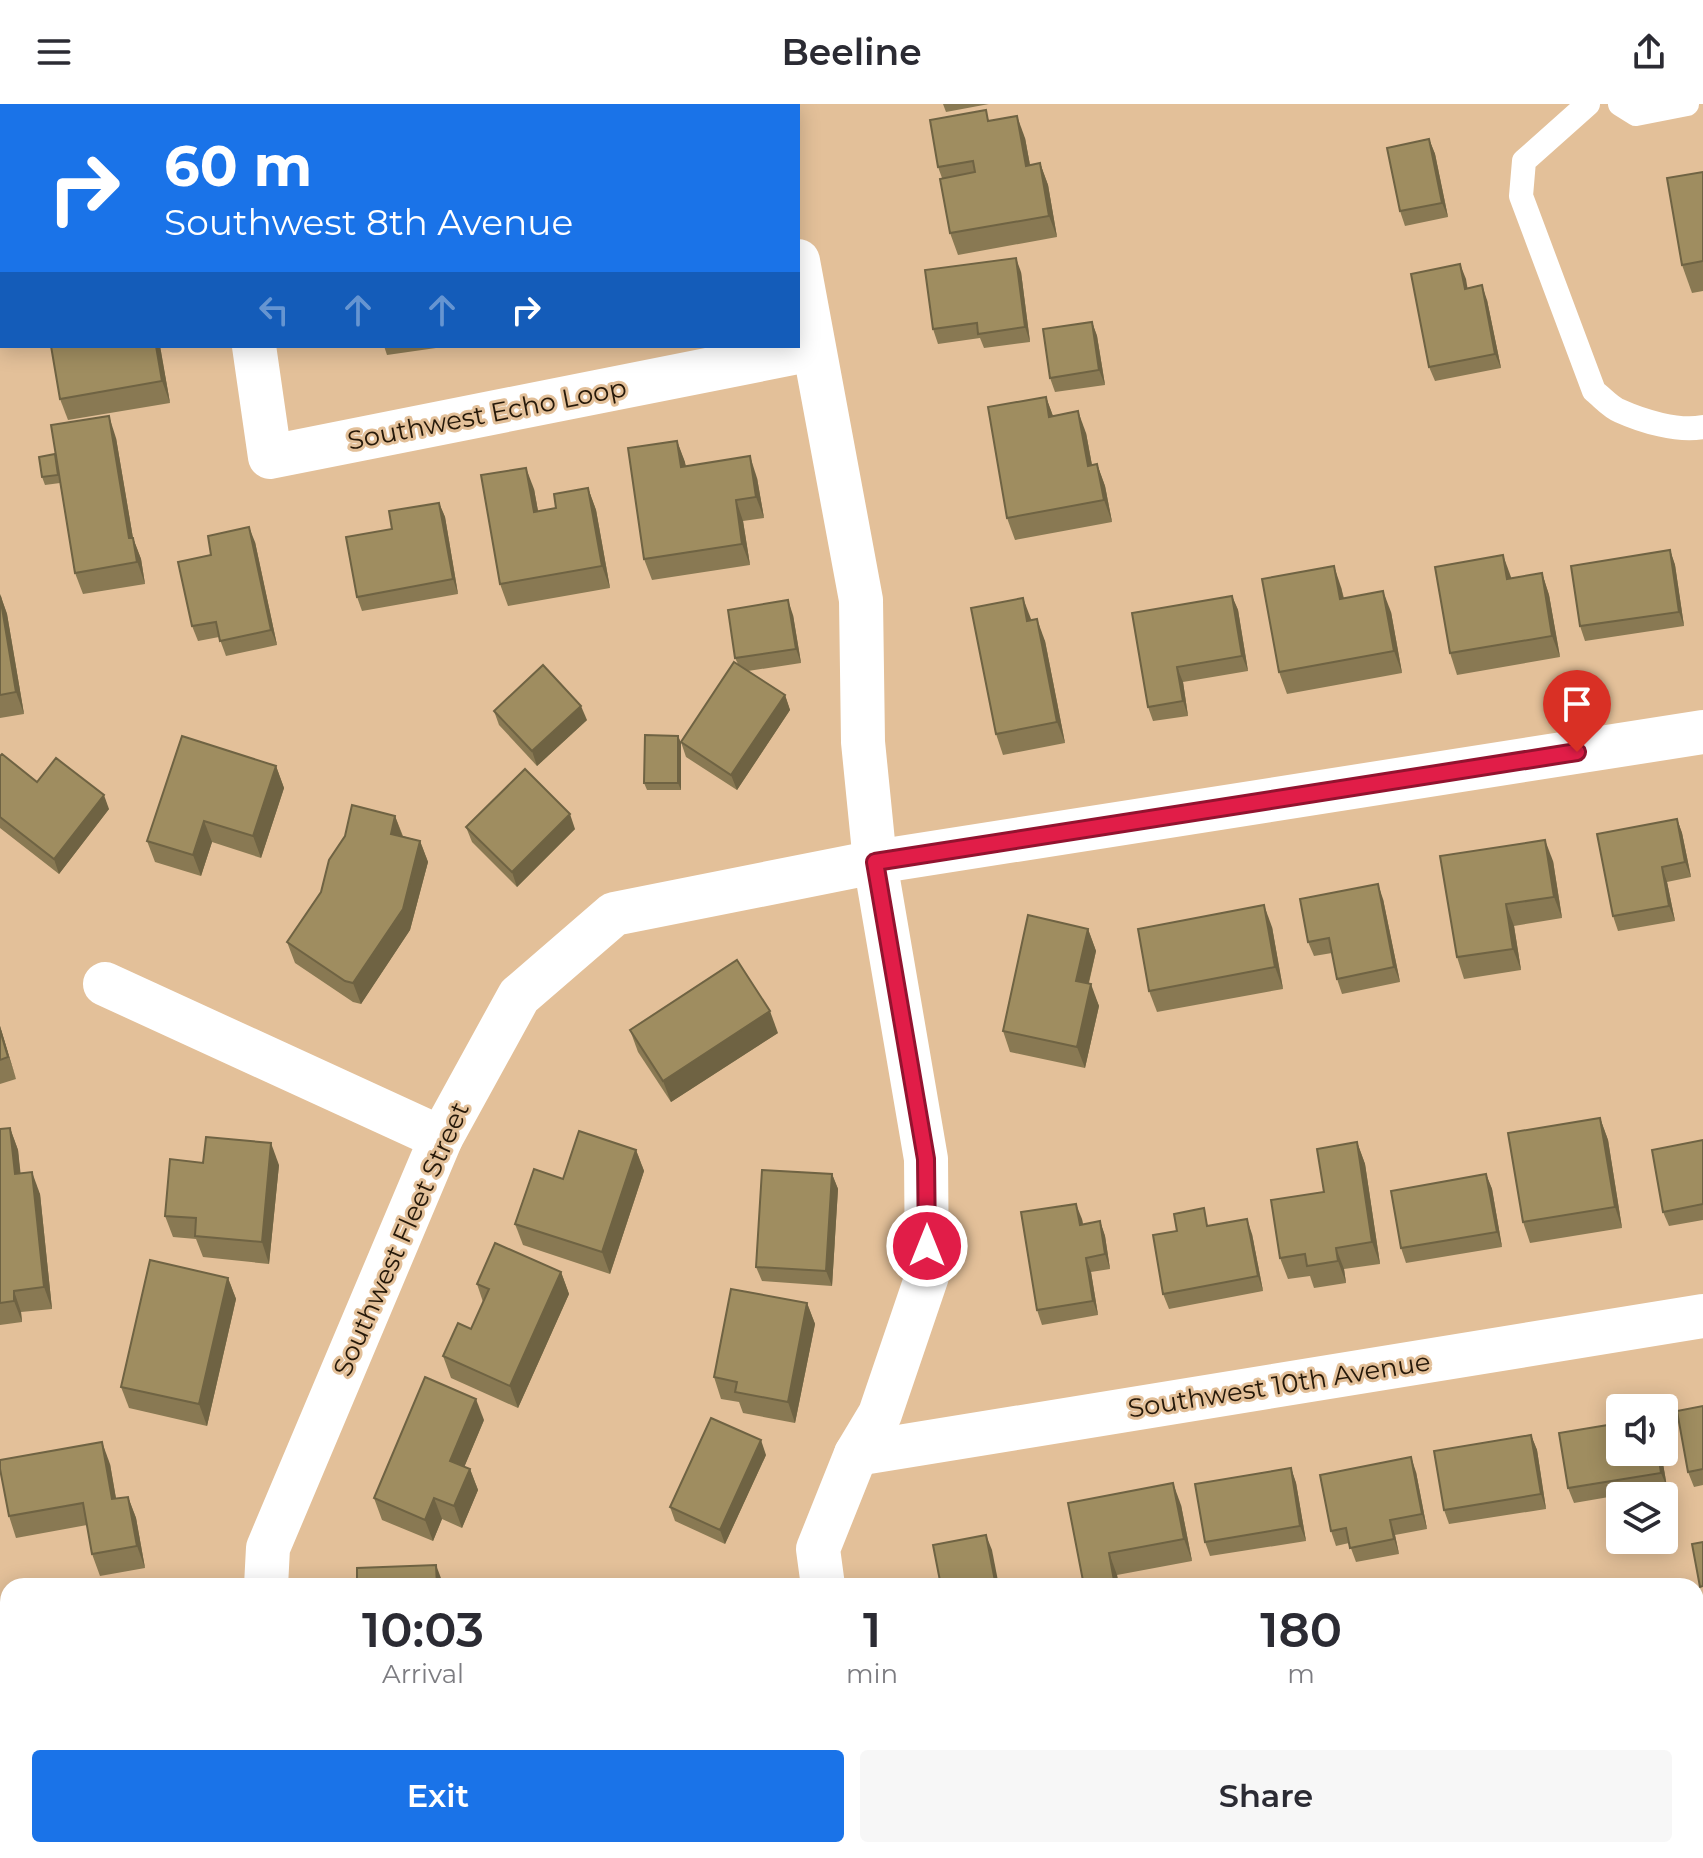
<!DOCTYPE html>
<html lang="en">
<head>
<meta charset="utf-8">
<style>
  body { margin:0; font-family:Montserrat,sans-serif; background:#f7f7f7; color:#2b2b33; height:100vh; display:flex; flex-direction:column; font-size:30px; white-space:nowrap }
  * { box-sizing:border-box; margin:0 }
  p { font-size:26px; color:#7c7c81 }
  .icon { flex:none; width:44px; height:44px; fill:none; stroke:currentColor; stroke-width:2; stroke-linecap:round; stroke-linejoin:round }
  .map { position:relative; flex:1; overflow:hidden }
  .side { position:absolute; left:0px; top:1474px; width:1704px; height:280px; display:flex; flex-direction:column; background:#fff; border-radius:24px 24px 0 0; box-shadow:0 4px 20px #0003 }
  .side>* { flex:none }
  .guide { position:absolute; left:0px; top:0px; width:800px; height:244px; box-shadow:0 4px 20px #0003; background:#1a73e8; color:#fff; overflow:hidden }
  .buttons { position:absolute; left:1606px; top:1290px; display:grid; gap:16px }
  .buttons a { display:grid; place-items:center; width:72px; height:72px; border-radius:8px; background:#fff; box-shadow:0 4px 20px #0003; font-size:40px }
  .pin { position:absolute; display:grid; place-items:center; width:68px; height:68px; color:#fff; margin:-82px -34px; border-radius:50% 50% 50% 0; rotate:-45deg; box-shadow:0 0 8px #0007 }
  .pin .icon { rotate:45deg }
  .me { position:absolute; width:88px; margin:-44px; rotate:0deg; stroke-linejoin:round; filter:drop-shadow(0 0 6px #0008) }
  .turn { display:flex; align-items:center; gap:28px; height:168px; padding:0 32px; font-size:36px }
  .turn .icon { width:104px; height:104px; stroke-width:2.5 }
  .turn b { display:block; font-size:56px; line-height:68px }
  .lanes { display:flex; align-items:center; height:76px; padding:0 32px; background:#0003; justify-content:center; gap:40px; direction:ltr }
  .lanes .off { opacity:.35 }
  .eta { display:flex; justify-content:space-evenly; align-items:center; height:136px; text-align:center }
  .eta b { font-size:48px; font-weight:600; line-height:56px }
  .action { display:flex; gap:16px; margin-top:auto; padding:16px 32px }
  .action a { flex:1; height:92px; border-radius:8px; background:#1a73e8; color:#fff; font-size:32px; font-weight:600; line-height:92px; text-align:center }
  .action a+a { background:#f7f7f7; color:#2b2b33 }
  header { display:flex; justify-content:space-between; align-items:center; height:104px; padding:0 32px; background:#fff; font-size:36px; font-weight:600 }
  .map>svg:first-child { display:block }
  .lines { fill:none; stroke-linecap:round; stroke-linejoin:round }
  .service { stroke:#fff; stroke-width:24 }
  .minor { stroke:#fff; stroke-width:44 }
  .tertiary { stroke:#fff; stroke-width:44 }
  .wall { fill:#897953 }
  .shaded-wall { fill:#6f6343 }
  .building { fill:#9f8d60; stroke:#6f6343; stroke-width:2 }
  .route-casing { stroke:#92132f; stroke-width:20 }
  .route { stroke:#e11d48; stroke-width:14 }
  .labels { text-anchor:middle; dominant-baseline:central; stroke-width:6; stroke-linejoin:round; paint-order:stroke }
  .street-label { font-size:26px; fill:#251809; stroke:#e3c099 }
</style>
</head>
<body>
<header><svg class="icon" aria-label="menu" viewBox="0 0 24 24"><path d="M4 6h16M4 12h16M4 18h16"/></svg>Beeline<svg class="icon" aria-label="share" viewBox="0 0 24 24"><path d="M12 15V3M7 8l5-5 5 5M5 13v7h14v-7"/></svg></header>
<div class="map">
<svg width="1703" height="1754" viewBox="0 0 1703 1754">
  <rect width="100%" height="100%" fill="#e3c099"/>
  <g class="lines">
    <g class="service">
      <path d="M1588,0L1524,57L1521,92L1594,287C1602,293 1610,303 1620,307C1642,317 1678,328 1703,323"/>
      <polyline points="1620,0 1636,10 1687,0"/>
    </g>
    <g class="minor">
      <polyline points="220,0 220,2"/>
      <polyline points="771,0 771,2"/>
      <polyline points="798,157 861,496 863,638 875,758 926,1055 927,1172 880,1310 856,1350 818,1445 823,1482"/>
      <polyline points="254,242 270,353 813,245"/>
      <polyline points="105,880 441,1034"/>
      <polyline points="856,1350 1703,1212"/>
      <polyline points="266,1482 268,1444 441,1034 519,892 614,810 875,758 1703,628"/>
      <polyline points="297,1746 302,1754"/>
      <polyline points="1015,1746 1027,1754"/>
    </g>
    <g class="tertiary">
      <polyline points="1696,1705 1703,1704"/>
      <polyline points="1499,1754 1517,1746"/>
    </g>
  </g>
  <g class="wall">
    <polygon points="943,0 989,0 946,8"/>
    <polygon points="990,17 1025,34 1030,61 1040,59 1048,81 1057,133 958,151 950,129 942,74 938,63"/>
    <polygon points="1429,35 1435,50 1448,113 1405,122 1400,107"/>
    <polygon points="1703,68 1703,187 1692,189 1682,161"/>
    <polygon points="1460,160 1467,184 1487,196 1501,264 1435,277 1429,263"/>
    <polygon points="1021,168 1030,238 984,244 980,234 938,240 933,225"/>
    <polygon points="1092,218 1097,232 1105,281 1055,288 1050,274"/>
    <polygon points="160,242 170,299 68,316 60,295"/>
    <polygon points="384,242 443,242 443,243 387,251"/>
    <polygon points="1046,293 1053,312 1086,329 1092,361 1097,360 1105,382 1112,418 1015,436 1007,414"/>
    <polygon points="116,334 133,434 141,455 145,480 83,490 75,469 60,379 45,381 42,373 55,350"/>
    <polygon points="677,337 686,362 757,374 764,414 743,417 750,461 652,476 644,455"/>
    <polygon points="588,384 596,406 610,484 508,502 500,480 534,385 538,407 556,404"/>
    <polygon points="439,399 445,413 458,490 362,507 357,493 392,425"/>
    <polygon points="255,438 277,541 226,552 219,533 198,537 192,522 211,451"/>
    <polygon points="1670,446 1675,461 1684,522 1585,537 1580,522"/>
    <polygon points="1542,469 1549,491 1560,553 1457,571 1450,549 1511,475"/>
    <polygon points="1341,483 1344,494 1391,508 1402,569 1287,590 1279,568"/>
    <polygon points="0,490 7,510 24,610 0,614"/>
    <polygon points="1232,492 1238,506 1248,567 1183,578 1188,612 1153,617 1148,603"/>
    <polygon points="793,511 801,559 748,567 785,591 790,606 737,686 686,653 681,638 738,560 735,554"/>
    <polygon points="1031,516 1045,537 1065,639 1003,651 996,630"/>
    <polygon points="494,607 587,616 537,662 499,621"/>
    <polygon points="678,632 681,639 681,686 647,686 644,679"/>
    <polygon points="0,652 37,678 109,705 59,770 0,724"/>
    <polygon points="276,662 284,684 261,754 212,738 201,772 155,758 147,737"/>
    <polygon points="395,712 403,732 420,737 428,758 410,826 361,900 353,898 295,859 287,838 321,788"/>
    <polygon points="1677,715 1682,729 1691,773 1667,778 1675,817 1618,827 1613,812"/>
    <polygon points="466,723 575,725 517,783 472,738"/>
    <polygon points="1440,752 1553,757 1562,814 1514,822 1521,866 1464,875 1457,853"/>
    <polygon points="1383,795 1400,878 1342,890 1337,875 1332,849 1314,852 1308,838"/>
    <polygon points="1272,823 1283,885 1157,908 1149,887"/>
    <polygon points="1088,825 1096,847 1089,879 1099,902 1085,964 1010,948 1003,927"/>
    <polygon points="0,922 16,975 0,980"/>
    <polygon points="630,926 778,929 671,998 638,948"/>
    <polygon points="1600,1014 1608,1036 1622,1124 1530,1139 1523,1118"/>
    <polygon points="10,1024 18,1046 20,1069 40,1090 52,1205 21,1208 22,1218 0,1221 0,1025"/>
    <polygon points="1703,1036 1703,1116 1669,1122 1663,1108"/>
    <polygon points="1357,1038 1365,1060 1380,1160 1344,1165 1346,1179 1314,1184 1310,1172 1288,1175 1280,1154"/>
    <polygon points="636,1046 644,1067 610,1170 523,1141 515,1120 563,1075"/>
    <polygon points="203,1059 279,1061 269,1160 203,1153 196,1135 173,1133 165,1112"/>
    <polygon points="832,1070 838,1085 832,1182 762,1177 756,1163"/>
    <polygon points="1486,1070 1492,1085 1502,1143 1406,1159 1401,1144"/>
    <polygon points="1082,1115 1083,1120 1100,1117 1105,1132 1110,1165 1091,1168 1098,1211 1042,1221 1037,1206"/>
    <polygon points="1210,1122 1252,1130 1263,1187 1169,1205 1163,1190"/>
    <polygon points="561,1168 569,1190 518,1304 451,1274 443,1252 471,1225 483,1198 477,1180"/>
    <polygon points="228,1174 236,1195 207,1322 129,1304 121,1283"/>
    <polygon points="807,1199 815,1220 795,1319 743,1309 739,1298 721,1295 714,1273"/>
    <polygon points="1703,1302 1703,1381 1694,1383 1688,1368"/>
    <polygon points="484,1316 464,1363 470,1365 478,1386 462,1424 442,1415 433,1437 382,1416 374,1394"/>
    <polygon points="1531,1331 1537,1346 1546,1405 1449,1420 1444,1406"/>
    <polygon points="1620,1348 1661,1348 1667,1383 1574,1399 1568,1384"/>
    <polygon points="766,1351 725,1440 675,1417 670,1403"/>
    <polygon points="110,1360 116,1395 128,1393 136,1414 145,1464 100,1472 92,1450 87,1421 16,1434 9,1412"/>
    <polygon points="1291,1364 1296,1379 1306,1437 1210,1452 1205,1438"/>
    <polygon points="1416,1368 1427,1425 1395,1431 1399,1450 1356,1458 1349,1439 1336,1442 1331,1427"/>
    <polygon points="1068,1399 1181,1401 1192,1457 1117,1471 1119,1482 1084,1482"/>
    <polygon points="420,1746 478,1746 479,1754 423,1754"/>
  </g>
  <g class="shaded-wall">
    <polygon points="1017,12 1025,34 1034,83 1026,62"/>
    <polygon points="1429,35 1435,50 1448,113 1442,99"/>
    <polygon points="1040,59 1048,81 1057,133 1049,112"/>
    <polygon points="1016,154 1021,168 1030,238 1025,223"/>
    <polygon points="1460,160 1466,175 1470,199 1465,185"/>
    <polygon points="1482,181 1487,196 1501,264 1495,250"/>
    <polygon points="1092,218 1097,232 1105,281 1099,266"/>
    <polygon points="156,242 160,242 170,299 162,277"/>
    <polygon points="1046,293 1054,315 1049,313"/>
    <polygon points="1078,307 1086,329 1096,383 1088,362"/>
    <polygon points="109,312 116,334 133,434 141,455 145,480 129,434"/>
    <polygon points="677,337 685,358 689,385 681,363"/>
    <polygon points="750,352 757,374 764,414 756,393"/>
    <polygon points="1097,360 1105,382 1112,418 1104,396"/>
    <polygon points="526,364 534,385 542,429 534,408"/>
    <polygon points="588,384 596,406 610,484 602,462"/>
    <polygon points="736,396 743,417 750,461 742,440"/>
    <polygon points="439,399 445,413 458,490 453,475"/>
    <polygon points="249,423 255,438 277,541 271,526"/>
    <polygon points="1670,446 1675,461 1684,522 1679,508"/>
    <polygon points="1503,451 1511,473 1515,497 1507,475"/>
    <polygon points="1334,462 1341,483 1348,517 1340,495"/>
    <polygon points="1542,469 1549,491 1560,553 1552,532"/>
    <polygon points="1383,487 1391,508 1402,569 1394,547"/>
    <polygon points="0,490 7,510 24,610 16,588"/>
    <polygon points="1232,492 1238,506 1248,567 1242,552"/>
    <polygon points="1023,494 1031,515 1035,539 1027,517"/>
    <polygon points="788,496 793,511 801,559 796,545"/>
    <polygon points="1037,515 1045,537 1065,639 1057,618"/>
    <polygon points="1177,563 1183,578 1188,612 1183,597"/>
    <polygon points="785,591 790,606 737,686 731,671"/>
    <polygon points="581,602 587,616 537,662 532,647"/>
    <polygon points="678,632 681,639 681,686 678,679"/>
    <polygon points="276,662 284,684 261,754 253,732"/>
    <polygon points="104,691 109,705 59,770 54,755"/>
    <polygon points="570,710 575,725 517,783 512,768"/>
    <polygon points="395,712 403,734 391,730"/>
    <polygon points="1677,715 1682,729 1691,773 1685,758"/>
    <polygon points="204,717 212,738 201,772 193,751"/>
    <polygon points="1545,736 1553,757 1562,814 1554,793"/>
    <polygon points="420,737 428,758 410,826 361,900 353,879"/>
    <polygon points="1662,763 1667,778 1675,817 1669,802"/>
    <polygon points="1378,780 1383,795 1400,878 1394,863"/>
    <polygon points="1506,800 1514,822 1521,866 1513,845"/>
    <polygon points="1264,801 1272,823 1283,885 1275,863"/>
    <polygon points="1088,825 1096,847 1084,898 1076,877"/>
    <polygon points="1091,880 1099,902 1085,964 1077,943"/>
    <polygon points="770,907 778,929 671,998 663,977"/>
    <polygon points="0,922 16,975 0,926"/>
    <polygon points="1600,1014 1608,1036 1622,1124 1615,1103"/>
    <polygon points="10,1024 18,1046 23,1091 15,1070"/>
    <polygon points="1357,1038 1365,1060 1380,1160 1372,1138"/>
    <polygon points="271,1039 279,1061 269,1160 262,1138"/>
    <polygon points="636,1046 644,1067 610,1170 602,1148"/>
    <polygon points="32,1068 40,1090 52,1205 44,1183"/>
    <polygon points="832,1070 838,1085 832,1182 826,1167"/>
    <polygon points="1486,1070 1492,1085 1502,1143 1497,1128"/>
    <polygon points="1076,1100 1082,1115 1085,1135 1080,1121"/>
    <polygon points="1247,1115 1252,1130 1263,1187 1258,1172"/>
    <polygon points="1100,1117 1105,1132 1110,1165 1105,1150"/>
    <polygon points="1336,1144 1344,1165 1346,1179 1338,1157"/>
    <polygon points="1086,1154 1091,1168 1098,1211 1093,1197"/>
    <polygon points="561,1168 569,1190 518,1304 510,1282"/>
    <polygon points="228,1174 236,1195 207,1322 199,1300"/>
    <polygon points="14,1187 21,1208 22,1218 14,1197"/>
    <polygon points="807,1199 815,1220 795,1319 788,1298"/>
    <polygon points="476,1295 484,1316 458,1378 450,1357"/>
    <polygon points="1531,1331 1537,1346 1546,1405 1541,1390"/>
    <polygon points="761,1336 766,1351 725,1440 720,1426"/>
    <polygon points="102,1338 110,1360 120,1417 112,1395"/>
    <polygon points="1658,1348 1661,1348 1667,1383 1661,1369"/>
    <polygon points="1411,1353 1416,1368 1427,1425 1422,1410"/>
    <polygon points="1291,1364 1296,1379 1306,1437 1300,1422"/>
    <polygon points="470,1365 478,1386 462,1424 454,1402"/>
    <polygon points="1173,1379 1181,1401 1192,1457 1184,1435"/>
    <polygon points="128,1393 136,1414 145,1464 137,1442"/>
    <polygon points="434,1394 442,1415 433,1437 425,1416"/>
    <polygon points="1390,1416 1395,1431 1399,1450 1394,1435"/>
    <polygon points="986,1431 992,1446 999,1482 996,1482"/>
    <polygon points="1109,1449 1117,1471 1119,1482 1115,1482"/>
    <polygon points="436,1461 444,1482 437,1482"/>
  </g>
  <g class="building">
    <rect x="7" y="0" width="63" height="2"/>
    <polygon points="364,0 376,0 377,2 353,2"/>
    <polygon points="431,0 436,0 436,2 420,2"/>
    <polygon points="533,0 685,0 685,2 534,2"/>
    <polygon points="986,6 988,17 1017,12 1026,62 1040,59 1049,112 950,129 940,75 975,68 973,57 938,63 930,16"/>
    <polygon points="1429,35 1442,99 1400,107 1387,44"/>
    <polygon points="1703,68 1703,157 1682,161 1667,74"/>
    <polygon points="1016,154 1025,223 978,230 977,219 933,225 925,166"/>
    <polygon points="1460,160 1465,185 1482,181 1495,250 1429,263 1411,170"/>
    <polygon points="1092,218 1099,266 1050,274 1043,225"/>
    <polygon points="51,242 156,242 162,277 60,295"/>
    <polygon points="1046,293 1049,313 1078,307 1088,362 1097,360 1104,396 1007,414 988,303"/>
    <polygon points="109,312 129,434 133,434 137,458 75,469 51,321"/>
    <polygon points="677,337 681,363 750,352 756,393 736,396 742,440 644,455 628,344"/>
    <polygon points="55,350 58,371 42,373 39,353"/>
    <polygon points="526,364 534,408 556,404 554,390 588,384 602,462 500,480 481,371"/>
    <polygon points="439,399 453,475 357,493 346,433 392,425 389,407"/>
    <polygon points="249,423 271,526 220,537 216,518 192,522 178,458 211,451 208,432"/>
    <polygon points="1670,446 1679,508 1580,522 1571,462"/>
    <polygon points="1503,451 1507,475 1542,469 1552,532 1450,549 1435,463"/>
    <polygon points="1334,462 1340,495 1383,487 1394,547 1279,568 1262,475"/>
    <polygon points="0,492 16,588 0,591"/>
    <polygon points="1232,492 1242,552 1177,563 1183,597 1148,603 1132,509"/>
    <polygon points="1023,494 1027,517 1037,515 1057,618 996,630 971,504"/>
    <polygon points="788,496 796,545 735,554 728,506"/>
    <polygon points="734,558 785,591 731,671 681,638"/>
    <polygon points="543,561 581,602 532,647 494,607"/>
    <polygon points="645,631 678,632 678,679 644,679"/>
    <polygon points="182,632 276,662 253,732 204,717 193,751 147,737"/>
    <polygon points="2,650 37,678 56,654 104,691 54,755 0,713 0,652"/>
    <polygon points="525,665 570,710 512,768 466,723"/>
    <polygon points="352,701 395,712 391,730 420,737 403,805 353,879 345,877 287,838 321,788 329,756 345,732"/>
    <polygon points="1677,715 1685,758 1662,763 1669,802 1613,812 1597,730"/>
    <polygon points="1545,736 1554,793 1506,800 1513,845 1457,853 1440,752"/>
    <polygon points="1378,780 1394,863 1337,875 1329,834 1308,838 1300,795"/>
    <polygon points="1264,801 1275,863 1149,887 1138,825"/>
    <polygon points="1028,811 1088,825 1076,877 1091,880 1077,943 1003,927"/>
    <polygon points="737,856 770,907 663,977 630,926"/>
    <polygon points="0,926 8,953 0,956"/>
    <polygon points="1600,1014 1615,1103 1523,1118 1508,1029"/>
    <polygon points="10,1024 15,1070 32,1068 44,1183 14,1187 14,1197 0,1199 0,1025"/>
    <polygon points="579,1027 636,1046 602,1148 515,1120 534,1065 563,1075"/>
    <polygon points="206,1033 271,1039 262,1138 195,1132 196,1114 165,1112 170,1055 203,1059"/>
    <polygon points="1703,1036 1703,1100 1663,1108 1652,1046"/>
    <polygon points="1357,1038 1372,1138 1336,1144 1338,1157 1307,1162 1305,1150 1280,1154 1271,1096 1324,1088 1317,1045"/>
    <polygon points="762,1066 832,1070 826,1167 756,1163"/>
    <polygon points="1486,1070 1497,1128 1401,1144 1391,1087"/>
    <polygon points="1076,1100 1080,1121 1100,1117 1105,1150 1086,1154 1093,1197 1037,1206 1021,1108"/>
    <polygon points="1204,1104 1207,1122 1247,1115 1258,1172 1163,1190 1153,1131 1177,1127 1174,1110"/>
    <polygon points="495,1139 561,1168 510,1282 443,1252 458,1219 471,1225 489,1185 477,1180"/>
    <polygon points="150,1156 228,1174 199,1300 121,1283"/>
    <polygon points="731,1185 807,1199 788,1298 735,1288 737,1278 714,1273"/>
    <polygon points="425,1273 476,1295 450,1357 470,1365 454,1402 434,1394 425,1416 374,1394"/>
    <polygon points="1703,1302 1703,1365 1688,1368 1677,1307"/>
    <polygon points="711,1314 761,1336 720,1426 670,1403"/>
    <polygon points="1620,1319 1620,1348 1658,1348 1661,1369 1568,1384 1559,1329"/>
    <polygon points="1531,1331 1541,1390 1444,1406 1434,1347"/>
    <polygon points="102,1338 112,1395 128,1393 137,1442 92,1450 83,1399 9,1412 0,1365 0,1356"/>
    <polygon points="1411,1353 1422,1410 1390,1416 1394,1435 1350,1444 1346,1424 1331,1427 1320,1371"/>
    <polygon points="1291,1364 1300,1422 1205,1438 1195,1380"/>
    <polygon points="1173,1379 1184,1435 1109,1449 1115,1482 1084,1482 1068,1399"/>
    <polygon points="986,1431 996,1482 941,1482 933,1441"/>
    <polygon points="1703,1438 1703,1482 1700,1483 1692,1440"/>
    <polygon points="436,1461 437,1482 357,1482 357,1464"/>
    <polygon points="502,1746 527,1746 534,1754 494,1754"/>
    <polygon points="725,1746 834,1746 838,1754 711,1754"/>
  </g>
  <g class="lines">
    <g class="route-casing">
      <polyline id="route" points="927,1142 926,1055 875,758 1577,648"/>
    </g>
    <use href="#route" class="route"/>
  </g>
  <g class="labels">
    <g class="street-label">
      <text transform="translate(487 310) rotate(-11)">Southwest Echo Loop</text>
      <text transform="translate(401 1135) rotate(-66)">Southwest Fleet Street</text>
      <text transform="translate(1279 1281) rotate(-9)">Southwest 10th Avenue</text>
    </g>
  </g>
</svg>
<div class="buttons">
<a><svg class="icon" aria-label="sound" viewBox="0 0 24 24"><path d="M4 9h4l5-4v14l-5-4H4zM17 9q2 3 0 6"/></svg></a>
<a><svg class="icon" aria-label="layers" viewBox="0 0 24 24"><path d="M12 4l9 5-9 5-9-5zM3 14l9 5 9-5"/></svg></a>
</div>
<div class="pin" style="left:1577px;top:648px;background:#d93025"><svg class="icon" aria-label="arrive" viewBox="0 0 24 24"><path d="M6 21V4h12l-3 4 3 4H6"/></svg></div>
<svg class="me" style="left:927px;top:1142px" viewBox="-20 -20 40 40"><circle r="17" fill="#e11d48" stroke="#fff" stroke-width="3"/><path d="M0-11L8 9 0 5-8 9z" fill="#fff"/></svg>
<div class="guide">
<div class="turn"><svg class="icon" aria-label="right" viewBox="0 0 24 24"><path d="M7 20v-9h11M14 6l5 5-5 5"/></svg><div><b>60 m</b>Southwest 8th Avenue</div></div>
<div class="lanes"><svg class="icon off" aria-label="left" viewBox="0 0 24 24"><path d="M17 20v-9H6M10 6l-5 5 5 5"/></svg><svg class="icon off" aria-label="ahead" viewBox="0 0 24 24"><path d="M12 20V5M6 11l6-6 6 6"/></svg><svg class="icon off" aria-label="ahead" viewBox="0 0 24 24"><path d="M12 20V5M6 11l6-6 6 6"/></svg><svg class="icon" aria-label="right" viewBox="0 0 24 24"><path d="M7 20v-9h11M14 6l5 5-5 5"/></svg></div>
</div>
<section class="side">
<div class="eta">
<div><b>10:03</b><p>Arrival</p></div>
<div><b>1</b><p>min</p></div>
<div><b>180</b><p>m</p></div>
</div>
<div class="action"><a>Exit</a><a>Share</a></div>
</section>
</div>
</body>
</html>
